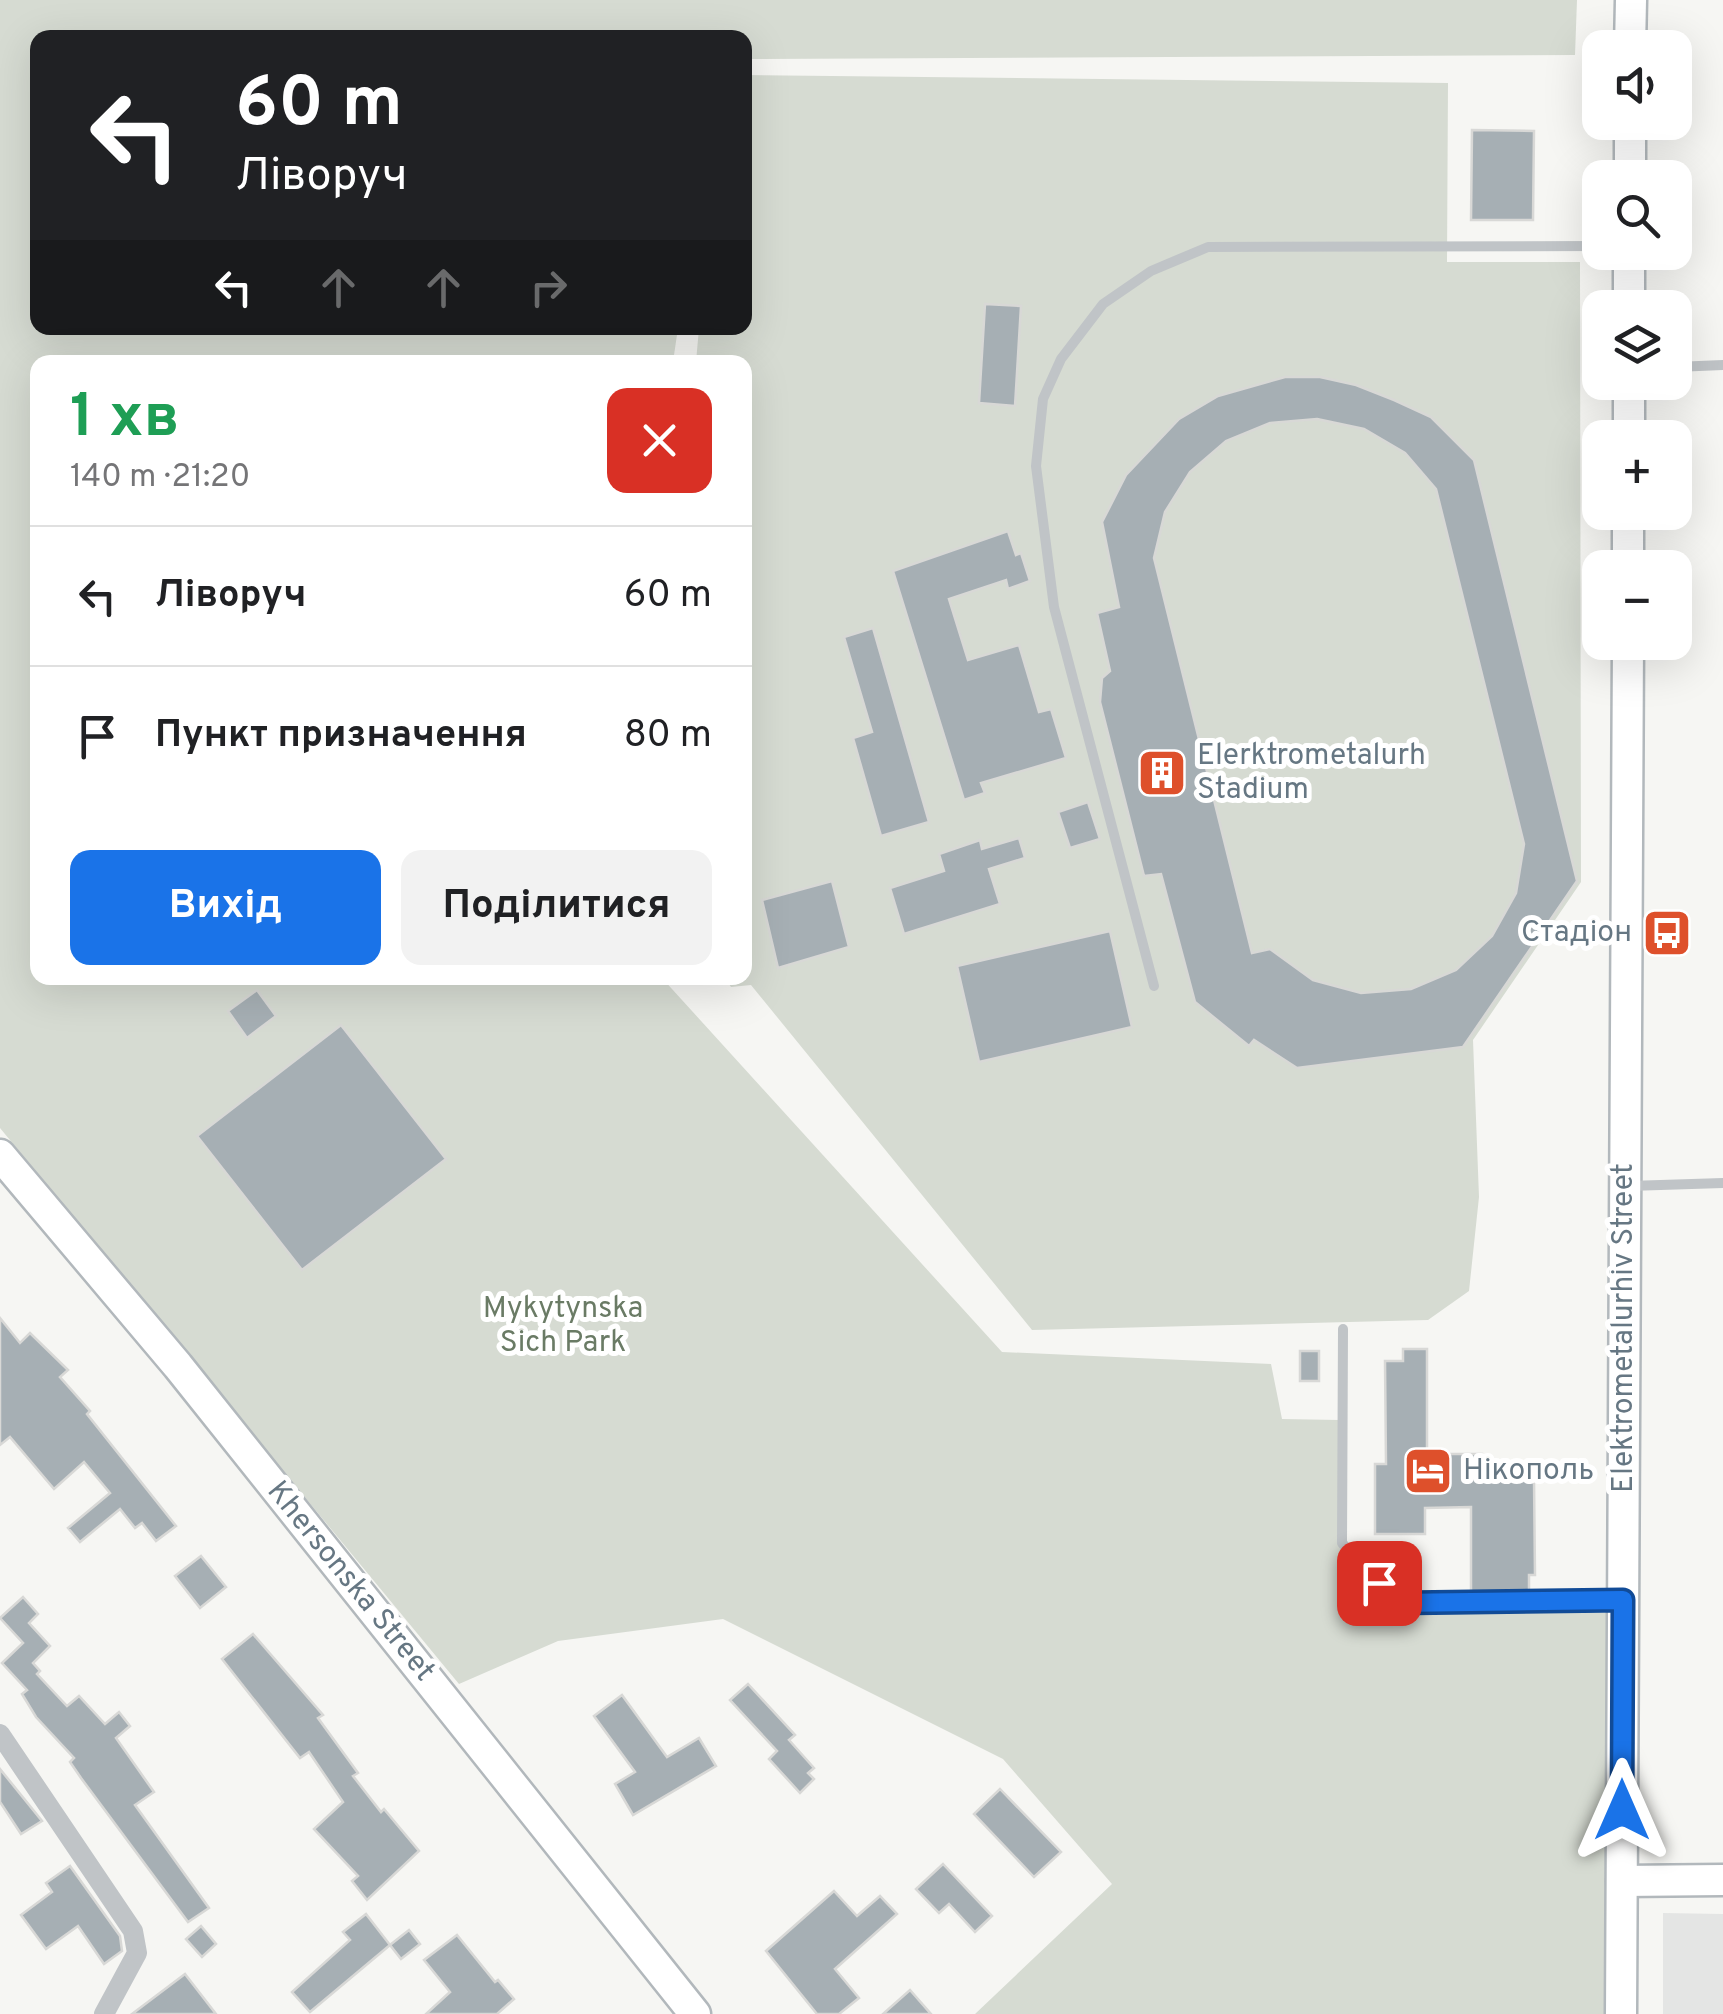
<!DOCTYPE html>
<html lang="uk">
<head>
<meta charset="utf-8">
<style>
  body { margin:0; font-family:Overpass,sans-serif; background:#f2f2f2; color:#202124; height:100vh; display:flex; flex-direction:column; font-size:38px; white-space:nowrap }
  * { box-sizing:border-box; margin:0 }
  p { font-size:32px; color:#757577 }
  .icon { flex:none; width:55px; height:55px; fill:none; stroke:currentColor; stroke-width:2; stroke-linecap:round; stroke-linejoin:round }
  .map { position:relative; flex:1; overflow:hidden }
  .drawer { position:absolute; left:30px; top:355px; width:722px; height:630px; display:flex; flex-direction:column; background:#fff; border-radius:20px; box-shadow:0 10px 40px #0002 }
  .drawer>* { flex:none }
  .banner { position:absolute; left:30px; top:30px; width:722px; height:305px; border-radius:20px; box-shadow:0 10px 40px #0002; background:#202124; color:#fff; overflow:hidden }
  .tools { position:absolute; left:1582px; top:30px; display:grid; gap:20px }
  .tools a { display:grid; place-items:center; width:110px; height:110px; border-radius:20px; background:#fff; box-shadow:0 10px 40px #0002; font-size:50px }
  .pin { position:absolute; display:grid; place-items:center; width:85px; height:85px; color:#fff; margin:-42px; border-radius:20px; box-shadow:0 5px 15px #0006 }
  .me { position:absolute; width:110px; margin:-55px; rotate:0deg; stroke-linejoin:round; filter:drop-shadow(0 0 8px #0008) }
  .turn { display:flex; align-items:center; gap:35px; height:210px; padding:0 40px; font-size:45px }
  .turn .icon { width:130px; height:130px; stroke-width:2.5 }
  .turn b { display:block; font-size:70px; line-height:85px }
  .lanes { display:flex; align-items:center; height:95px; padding:0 40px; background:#0003; justify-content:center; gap:50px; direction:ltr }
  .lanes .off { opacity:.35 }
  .round { display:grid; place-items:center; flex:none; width:105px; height:105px; border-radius:20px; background:#f2f2f2 }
  .overview { display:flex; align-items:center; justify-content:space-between; height:170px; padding:0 40px }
  h1 { font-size:60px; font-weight:700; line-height:75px; color:#1e9e55 }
  .button { display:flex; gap:20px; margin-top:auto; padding:20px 40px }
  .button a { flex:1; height:115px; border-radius:20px; background:#1a73e8; color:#fff; font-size:40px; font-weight:700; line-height:115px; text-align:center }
  .button a+a { background:#f2f2f2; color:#202124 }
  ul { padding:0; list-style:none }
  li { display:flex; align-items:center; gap:30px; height:140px; padding:0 40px; border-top:2px solid #e0e0e0 }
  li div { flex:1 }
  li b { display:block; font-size:38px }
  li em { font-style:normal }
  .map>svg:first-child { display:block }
  .built { fill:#e4e5e4 }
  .green { fill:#d6dbd2 }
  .building { fill:#a6afb4; stroke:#d8d8d6; stroke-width:2.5; fill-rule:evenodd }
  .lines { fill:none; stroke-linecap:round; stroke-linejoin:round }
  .secondary-casing { stroke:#b2b8bc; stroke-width:35 }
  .lane { stroke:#c0c4c7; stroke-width:10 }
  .street { stroke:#c0c4c7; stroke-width:20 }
  .secondary { stroke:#fff; stroke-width:30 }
  .route-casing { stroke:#114b97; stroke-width:25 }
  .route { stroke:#1a73e8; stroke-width:18 }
  .labels { text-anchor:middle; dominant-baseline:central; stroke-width:10; stroke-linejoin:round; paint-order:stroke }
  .poi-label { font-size:30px; fill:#667783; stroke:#fff; text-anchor:start }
  .park-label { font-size:30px; fill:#6a7b65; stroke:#fff }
  .street-label { font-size:30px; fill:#667783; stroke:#fff }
</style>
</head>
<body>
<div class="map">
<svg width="1723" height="2014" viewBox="0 0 1723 2014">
  <rect width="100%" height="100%" fill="#f6f6f3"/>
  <polygon class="built" points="1663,1913 1723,1914 1723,2014 1663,2014"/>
  <g class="green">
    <polygon points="0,0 1577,0 1575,55 745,59 745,38 38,38 38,328 678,328 673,362 38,362 38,978 662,978 1002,1352 1271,1364 1282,1419 1339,1420 1345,1600 1612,1613 1608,2014 975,2014 1112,1884 1003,1759 723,1619 558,1641 459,1684 0,1128"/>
    <polygon points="745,75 1448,83 1447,262 1580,262 1581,882 1473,1040 1479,1197 1469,1291 1428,1320 1032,1330 751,985 731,987 725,978 745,978 745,362 696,362 699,328 745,328"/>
  </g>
  <g class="building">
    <polygon points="1472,130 1534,131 1533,220 1471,220"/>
    <polygon points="985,304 1021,306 1015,406 979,403"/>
    <path d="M1285,377H1320L1356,385L1394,400L1431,417L1474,460L1577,881L1463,1047L1297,1068L1254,1040L1249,1046L1195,1002L1161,874L1144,876L1100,702L1102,678L1110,671L1097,613L1119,607L1102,522L1126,475L1179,419L1218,396ZM1317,419L1364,429L1405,453L1436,489L1524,844L1516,893L1492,936L1456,970L1411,989L1361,993L1313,980L1270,949L1252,953L1154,558L1165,512L1190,472L1226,441L1270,423Z"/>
    <polygon points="1008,531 1016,555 1021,553 1030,581 1008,589 1006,580 949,599 968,660 1019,645 1039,712 1051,709 1066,758 981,783 985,793 964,800 893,571"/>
    <polygon points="873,628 929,822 881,836 853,738 872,732 844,637"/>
    <polygon points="1088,802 1100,839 1070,848 1058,812"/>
    <polygon points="1019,838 1025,858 989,869 1000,904 904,934 890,888 944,871 939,854 980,840 982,849"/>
    <polygon points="832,881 849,947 778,968 762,900"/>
    <polygon points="1110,931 1132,1027 979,1062 957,966"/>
    <polygon points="257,990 276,1016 247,1038 228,1011"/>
    <polygon points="341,1025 446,1159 302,1270 197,1136"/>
    <polygon points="0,1318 20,1343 30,1333 68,1370 60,1377 90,1411 87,1414 176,1526 156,1541 142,1523 135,1528 120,1509 80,1542 68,1528 110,1493 84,1462 54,1489 10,1437 0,1445"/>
    <polygon points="1403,1349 1427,1349 1427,1454 1482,1454 1482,1478 1534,1478 1535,1575 1529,1575 1529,1592 1471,1593 1471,1507 1425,1508 1425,1534 1375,1534 1375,1464 1386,1464 1385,1361 1403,1361"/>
    <rect x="1300" y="1351" width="19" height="30"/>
    <polygon points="201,1556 226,1587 200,1608 175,1576"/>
    <polygon points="23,1597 38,1614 29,1623 50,1646 33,1663 40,1671 37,1674 67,1706 79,1696 105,1724 119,1712 130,1726 116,1738 154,1792 135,1805 209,1908 188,1922 81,1778 70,1762 74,1758 36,1717 22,1694 27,1690 2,1663 23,1643 0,1618"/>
    <polygon points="253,1634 323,1715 318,1718 358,1773 353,1776 381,1812 384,1809 419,1851 367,1900 352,1881 358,1876 314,1829 343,1802 309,1752 300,1758 222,1659"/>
    <polygon points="748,1684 795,1735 789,1740 814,1768 808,1773 814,1779 800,1793 769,1759 777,1751 730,1700"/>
    <polygon points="622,1695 667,1757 699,1738 716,1766 633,1815 615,1784 635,1772 594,1716"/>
    <polygon points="0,1769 42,1821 21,1834 0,1802"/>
    <polygon points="1000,1789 1061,1852 1034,1877 974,1814"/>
    <polygon points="943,1864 992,1916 975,1932 949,1904 939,1913 916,1889"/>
    <polygon points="70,1866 120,1936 122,1951 104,1964 78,1926 46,1949 21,1915 52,1892 46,1883"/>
    <polygon points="834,1891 857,1916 880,1896 897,1914 835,1969 859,1998 839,2014 817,2014 766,1951"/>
    <polygon points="366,1914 390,1945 310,2012 292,1992 350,1940 343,1932"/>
    <polygon points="201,1926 216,1944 202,1957 186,1939"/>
    <polygon points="409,1930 420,1944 401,1959 390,1945"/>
    <polygon points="457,1935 495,1982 498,1980 514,1999 497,2014 426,2014 450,1992 424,1960"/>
    <polygon points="185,1974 216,2014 132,2014"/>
    <polygon points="910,1990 931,2014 883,2014"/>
  </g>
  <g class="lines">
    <g class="secondary-casing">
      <g id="secondary">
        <polyline points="1630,48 1631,0"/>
        <polyline points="1630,178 1630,122"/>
        <polyline points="1629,308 1629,252"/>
        <polyline points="1629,438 1629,382"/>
        <polyline points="1628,568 1628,512"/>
        <polyline points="0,1155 178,1366 695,2014"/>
        <polyline points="1622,1881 1723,1880"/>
        <polyline points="1621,2014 1628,642"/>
      </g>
    </g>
    <g class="lane">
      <polyline points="1675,367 1723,365"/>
      <polyline points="1154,986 1054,607 1036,466 1043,399 1061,359 1103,304 1151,271 1208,247 1600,246"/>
      <polyline points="1629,1186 1723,1183"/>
      <polyline points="1343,1329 1342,1543 1397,1603 1617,1600"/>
    </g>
    <polyline class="street" points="0,1734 133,1931 137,1953 104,2014"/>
    <use href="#secondary" class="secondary"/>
  </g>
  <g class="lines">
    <g class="route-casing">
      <polyline id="route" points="1379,1583 1397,1603 1623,1600 1622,1810"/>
    </g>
    <use href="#route" class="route"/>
  </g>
  <defs>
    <g id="building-square" transform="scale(2.5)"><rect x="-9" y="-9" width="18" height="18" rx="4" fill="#de502b" stroke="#fff"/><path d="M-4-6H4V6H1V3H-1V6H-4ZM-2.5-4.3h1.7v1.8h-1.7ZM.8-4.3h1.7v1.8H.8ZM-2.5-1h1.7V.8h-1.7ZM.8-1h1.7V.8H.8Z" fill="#fff"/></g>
    <g id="bus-square" transform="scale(2.5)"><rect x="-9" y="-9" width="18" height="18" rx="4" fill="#de502b" stroke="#fff"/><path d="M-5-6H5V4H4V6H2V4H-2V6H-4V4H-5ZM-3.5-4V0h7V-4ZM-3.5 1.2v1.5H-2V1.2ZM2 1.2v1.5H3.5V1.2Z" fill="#fff"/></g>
    <g id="hotel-square" transform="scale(2.5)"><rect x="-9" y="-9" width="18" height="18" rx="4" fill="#de502b" stroke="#fff"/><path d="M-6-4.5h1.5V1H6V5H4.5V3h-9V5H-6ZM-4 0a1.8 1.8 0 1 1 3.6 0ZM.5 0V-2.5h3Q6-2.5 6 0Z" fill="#fff"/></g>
  </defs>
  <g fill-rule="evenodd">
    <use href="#building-square" x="1162" y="773"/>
    <use href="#bus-square" x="1667" y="933"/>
    <use href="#hotel-square" x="1428" y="1471"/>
  </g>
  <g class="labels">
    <g class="poi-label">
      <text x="1197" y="756">Elerktrometalurh<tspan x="1197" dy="34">Stadium</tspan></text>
      <text x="1632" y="933" text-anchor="end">Стадіон</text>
      <text x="1463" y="1471">Нікополь</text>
    </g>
    <g class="park-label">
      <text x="563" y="1309">Mykytynska<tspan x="563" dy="34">Sich Park</tspan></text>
    </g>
    <g class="street-label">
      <text transform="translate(1624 1328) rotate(-90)">Elektrometalurhiv Street</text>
      <text transform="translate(350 1582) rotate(51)">Khersonska Street</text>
    </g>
  </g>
</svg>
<div class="tools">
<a><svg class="icon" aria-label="sound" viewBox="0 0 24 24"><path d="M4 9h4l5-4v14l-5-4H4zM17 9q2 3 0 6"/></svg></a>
<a><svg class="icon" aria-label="search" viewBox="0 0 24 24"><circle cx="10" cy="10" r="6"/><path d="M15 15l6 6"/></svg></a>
<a><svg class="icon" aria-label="layers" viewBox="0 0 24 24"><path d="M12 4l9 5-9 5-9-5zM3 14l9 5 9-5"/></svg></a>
<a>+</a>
<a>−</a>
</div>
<div class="pin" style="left:1379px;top:1583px;background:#d93025"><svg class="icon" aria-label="arrive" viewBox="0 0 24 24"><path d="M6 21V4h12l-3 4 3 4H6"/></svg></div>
<svg class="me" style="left:1622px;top:1810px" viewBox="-20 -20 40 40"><path d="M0-17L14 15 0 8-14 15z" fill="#1a73e8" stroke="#fff" stroke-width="4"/></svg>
<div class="banner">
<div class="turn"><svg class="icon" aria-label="left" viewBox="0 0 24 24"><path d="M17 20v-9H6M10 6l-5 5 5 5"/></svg><div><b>60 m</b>Ліворуч</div></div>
<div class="lanes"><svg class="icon" aria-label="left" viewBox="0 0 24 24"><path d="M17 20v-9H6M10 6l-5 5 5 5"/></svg><svg class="icon off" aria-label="ahead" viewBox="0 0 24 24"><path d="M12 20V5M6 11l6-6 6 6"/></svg><svg class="icon off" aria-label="ahead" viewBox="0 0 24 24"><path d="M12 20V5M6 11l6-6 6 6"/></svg><svg class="icon off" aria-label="right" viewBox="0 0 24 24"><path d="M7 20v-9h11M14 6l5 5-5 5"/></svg></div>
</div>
<section class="drawer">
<div class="overview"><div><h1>1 хв</h1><p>140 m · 21:20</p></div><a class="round" style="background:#d93025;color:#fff"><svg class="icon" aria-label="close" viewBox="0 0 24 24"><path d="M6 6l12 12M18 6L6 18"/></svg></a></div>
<ul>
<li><svg class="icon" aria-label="left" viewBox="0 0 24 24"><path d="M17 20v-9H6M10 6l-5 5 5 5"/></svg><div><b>Ліворуч</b></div><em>60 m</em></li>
<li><svg class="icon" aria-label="arrive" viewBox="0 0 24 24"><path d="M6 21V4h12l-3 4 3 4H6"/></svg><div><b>Пункт призначення</b></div><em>80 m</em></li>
</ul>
<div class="button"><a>Вихід</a><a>Поділитися</a></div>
</section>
</div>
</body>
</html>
